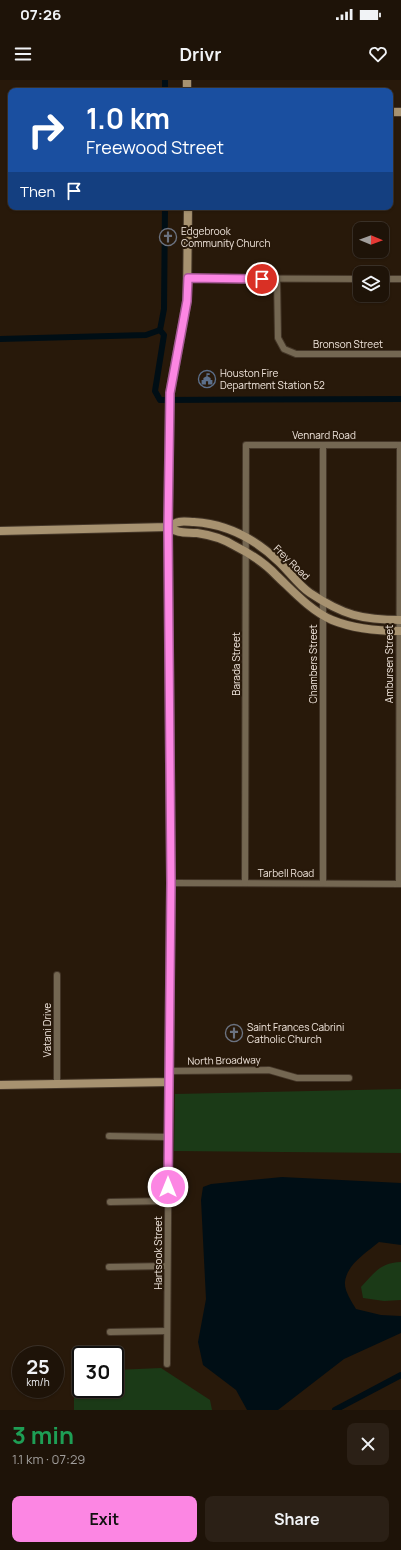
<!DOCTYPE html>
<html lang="en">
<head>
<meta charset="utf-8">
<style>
  body { margin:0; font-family:Manrope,sans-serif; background:#2b2016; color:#f1f3f6; height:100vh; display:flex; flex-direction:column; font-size:15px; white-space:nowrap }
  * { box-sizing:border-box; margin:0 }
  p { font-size:13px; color:#a19e9c }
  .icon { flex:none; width:22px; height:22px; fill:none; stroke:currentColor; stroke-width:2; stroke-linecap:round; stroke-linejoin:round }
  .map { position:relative; height:1330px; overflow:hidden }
  .drawer { display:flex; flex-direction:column; background:#1e1308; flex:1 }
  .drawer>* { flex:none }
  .top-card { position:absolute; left:8px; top:8px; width:385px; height:122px; border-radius:8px; box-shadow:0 1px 3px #0004,0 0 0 1px #3c3229; background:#1a4fa0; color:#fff; overflow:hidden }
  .needle { width:26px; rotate:91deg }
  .buttons { position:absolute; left:353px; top:142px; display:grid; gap:8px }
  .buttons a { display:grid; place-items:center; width:36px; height:36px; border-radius:8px; background:#1e1308; box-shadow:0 1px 3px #0004,0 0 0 1px #3c3229; font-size:20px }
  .speed { position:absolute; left:12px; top:1266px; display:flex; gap:8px; font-size:20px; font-weight:700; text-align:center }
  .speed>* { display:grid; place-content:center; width:52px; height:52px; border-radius:50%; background:#1e1308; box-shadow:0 1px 3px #0004,0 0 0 1px #3c3229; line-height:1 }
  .speed small { font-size:10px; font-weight:400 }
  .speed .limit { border:2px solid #111; border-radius:6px; background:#fff; color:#111 }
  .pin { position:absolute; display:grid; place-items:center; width:34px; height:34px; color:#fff; margin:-17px; border:2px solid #fff; border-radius:50%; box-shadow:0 1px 4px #0007 }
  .me { position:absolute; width:44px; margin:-22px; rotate:0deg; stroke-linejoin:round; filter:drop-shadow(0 0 3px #0008) }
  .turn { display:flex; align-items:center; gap:14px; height:84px; padding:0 12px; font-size:18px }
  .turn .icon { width:52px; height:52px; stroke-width:2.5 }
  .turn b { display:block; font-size:28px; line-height:34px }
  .then { display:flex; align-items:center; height:38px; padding:0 12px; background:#0003; gap:8px; font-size:15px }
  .round { display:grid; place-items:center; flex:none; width:42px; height:42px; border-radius:8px; background:#2b2016 }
  .summary { display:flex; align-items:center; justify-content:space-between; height:68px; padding:0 12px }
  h1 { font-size:24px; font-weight:700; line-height:30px; color:#1e9e55 }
  .action { display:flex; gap:8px; margin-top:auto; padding:8px 12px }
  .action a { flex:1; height:46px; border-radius:8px; background:#fc86e3; color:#111; font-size:16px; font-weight:700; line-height:46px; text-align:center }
  .action a+a { background:#2b2016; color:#f1f3f6 }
  .status { display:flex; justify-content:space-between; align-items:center; height:28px; padding:0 20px; background:#1e1308; direction:ltr }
  .status svg { height:11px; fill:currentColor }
  header { display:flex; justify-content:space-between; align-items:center; height:52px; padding:0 12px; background:#1e1308; font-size:18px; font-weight:700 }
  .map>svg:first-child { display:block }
  .green { fill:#1b3a17 }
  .water { fill:#000e15 }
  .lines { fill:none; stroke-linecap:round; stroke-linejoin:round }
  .canal { stroke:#000e15; stroke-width:6 }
  .street-casing { stroke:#443628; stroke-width:8 }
  .secondary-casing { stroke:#443628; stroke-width:10 }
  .street { stroke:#746752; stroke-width:6 }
  .secondary { stroke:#a79270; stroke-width:8 }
  .route-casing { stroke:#a45794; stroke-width:10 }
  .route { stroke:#fc86e3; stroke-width:7 }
  .labels { text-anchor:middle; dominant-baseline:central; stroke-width:4; stroke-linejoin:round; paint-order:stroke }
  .poi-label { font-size:10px; fill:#f1e6dd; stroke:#28190a; text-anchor:start }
  .street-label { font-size:10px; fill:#f1e6dd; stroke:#28190a }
</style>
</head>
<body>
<div class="status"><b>07:26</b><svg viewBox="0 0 49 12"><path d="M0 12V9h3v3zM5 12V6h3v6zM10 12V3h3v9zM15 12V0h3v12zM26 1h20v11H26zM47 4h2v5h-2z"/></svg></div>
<header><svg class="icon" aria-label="menu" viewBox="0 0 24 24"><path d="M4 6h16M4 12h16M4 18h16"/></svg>Drivr<svg class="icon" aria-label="heart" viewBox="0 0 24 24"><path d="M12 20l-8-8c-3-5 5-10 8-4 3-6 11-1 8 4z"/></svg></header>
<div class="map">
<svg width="401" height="1330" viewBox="0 0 401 1330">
  <rect width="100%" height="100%" fill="#28190a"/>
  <g class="green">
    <polygon points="401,1009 401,1073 174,1071 175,1014"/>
    <path d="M401,1182V1220L384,1221L363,1218L361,1207C375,1192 380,1183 401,1182Z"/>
    <polygon points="161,1288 210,1320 212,1330 74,1330 74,1291 81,1291 81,1309 115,1309 115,1290"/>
  </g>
  <path class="water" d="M282,1097L401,1103V1165L379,1162C366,1173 347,1184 345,1202C344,1211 352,1222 356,1229L381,1235L401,1236V1253L344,1279L278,1330H247L236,1310L203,1285L198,1262L206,1219L201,1120L203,1107L211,1104Z"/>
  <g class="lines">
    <g class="canal">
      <polyline points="165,11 165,0"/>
      <polyline points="165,127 164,229 160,250 164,255 155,311 160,320 401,319"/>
      <polyline points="0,259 146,255 160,250"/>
      <polyline points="335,1330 401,1295"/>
    </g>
    <g class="street-casing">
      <g id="street">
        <polyline points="188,198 360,199"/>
        <polyline points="277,199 278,258 284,269 296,274 401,274"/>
        <polyline points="382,199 401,199"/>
        <polyline points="171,803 401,804"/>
        <polyline points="245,803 246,365 401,365"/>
        <polyline points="323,803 323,365"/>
        <polyline points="399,804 400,365"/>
        <polyline points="57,895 57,1004"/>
        <polyline points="169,991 269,990 297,998 349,998"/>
        <polyline points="109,1056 168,1057"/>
        <polyline points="110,1122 168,1121"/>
        <polyline points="109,1187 167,1186"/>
        <polyline points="110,1252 167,1251"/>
        <polyline points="167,1284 169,1002"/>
      </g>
    </g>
    <g class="secondary-casing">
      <g id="secondary">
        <polyline points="187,0 187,11"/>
        <polyline points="390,32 401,32"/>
        <path d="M168,447C179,454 185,452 197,453C211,455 224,459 235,466C251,474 265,483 277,496C293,511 311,531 332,540C354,549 377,551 401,551"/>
        <path d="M0,451L168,447C171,446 176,442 179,442C183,441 190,442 194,442C226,444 255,459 278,481C288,490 299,506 310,513C343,535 362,540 401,540"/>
        <polyline points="0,1005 169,1002 171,803 168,447 170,313 187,221 188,127"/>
      </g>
    </g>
    <use href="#street" class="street"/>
    <use href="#secondary" class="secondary"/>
  </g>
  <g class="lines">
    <g class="route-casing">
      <polyline id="route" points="168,1107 171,803 168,447 170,313 187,221 188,198 262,199"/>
    </g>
    <use href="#route" class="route"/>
  </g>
  <defs>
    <g id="church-ring" transform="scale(0.9)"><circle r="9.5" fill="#28190a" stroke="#6b7280" stroke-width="1.5"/><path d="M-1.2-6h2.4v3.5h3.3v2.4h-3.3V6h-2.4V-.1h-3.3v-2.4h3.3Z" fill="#6b7280"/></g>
    <g id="civic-ring" transform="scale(0.9)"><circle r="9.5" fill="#28190a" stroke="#5c6f8a" stroke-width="1.5"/><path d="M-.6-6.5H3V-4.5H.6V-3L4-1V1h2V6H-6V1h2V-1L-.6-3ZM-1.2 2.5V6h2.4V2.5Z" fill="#5c6f8a"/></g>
  </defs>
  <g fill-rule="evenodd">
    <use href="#church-ring" x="168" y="157"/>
    <use href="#civic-ring" x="207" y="299"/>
    <use href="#church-ring" x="234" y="953"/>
  </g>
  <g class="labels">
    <g class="poi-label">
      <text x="181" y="151">Edgebrook<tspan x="181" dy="12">Community Church</tspan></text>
      <text x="220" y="293">Houston Fire<tspan x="220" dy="12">Department Station 52</tspan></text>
      <text x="247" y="947">Saint Frances Cabrini<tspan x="247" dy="12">Catholic Church</tspan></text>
    </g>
    <g class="street-label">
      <text x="348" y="264">Bronson Street</text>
      <text x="324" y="355">Vennard Road</text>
      <text transform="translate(292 482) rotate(44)">Frey Road</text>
      <text transform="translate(236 584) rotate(-90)">Barada Street</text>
      <text transform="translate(313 584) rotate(-90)">Chambers Street</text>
      <text transform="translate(389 584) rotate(-90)">Ambursen Street</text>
      <text x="286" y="793">Tarbell Road</text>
      <text transform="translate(47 950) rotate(-90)">Vatani Drive</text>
      <text transform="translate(224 980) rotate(-1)">North Broadway</text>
      <text transform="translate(158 1173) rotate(-90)">Hartsook Street</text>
    </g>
  </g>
</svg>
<div class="buttons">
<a><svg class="needle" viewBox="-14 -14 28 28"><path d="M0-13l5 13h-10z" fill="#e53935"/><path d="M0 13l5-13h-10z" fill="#a19e9c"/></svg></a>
<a><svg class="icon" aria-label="layers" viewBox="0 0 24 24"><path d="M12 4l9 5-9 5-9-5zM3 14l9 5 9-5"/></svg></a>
</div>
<div class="speed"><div>25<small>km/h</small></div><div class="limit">30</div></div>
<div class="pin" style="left:262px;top:199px;background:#d93025"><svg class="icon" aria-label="arrive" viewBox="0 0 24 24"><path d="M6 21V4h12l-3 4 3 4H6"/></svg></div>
<svg class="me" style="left:168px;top:1107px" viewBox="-20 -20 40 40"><circle r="17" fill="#fc86e3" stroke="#fff" stroke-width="3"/><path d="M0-11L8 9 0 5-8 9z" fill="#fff"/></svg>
<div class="top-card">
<div class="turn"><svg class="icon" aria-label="right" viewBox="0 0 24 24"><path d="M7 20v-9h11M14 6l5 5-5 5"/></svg><div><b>1.0 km</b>Freewood Street</div></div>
<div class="then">Then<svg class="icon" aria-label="arrive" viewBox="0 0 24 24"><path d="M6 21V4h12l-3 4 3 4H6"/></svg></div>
</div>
</div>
<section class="drawer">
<div class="summary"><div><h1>3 min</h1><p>1.1 km · 07:29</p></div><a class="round"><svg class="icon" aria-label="close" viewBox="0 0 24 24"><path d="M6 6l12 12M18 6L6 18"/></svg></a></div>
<div class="action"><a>Exit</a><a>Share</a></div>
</section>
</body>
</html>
